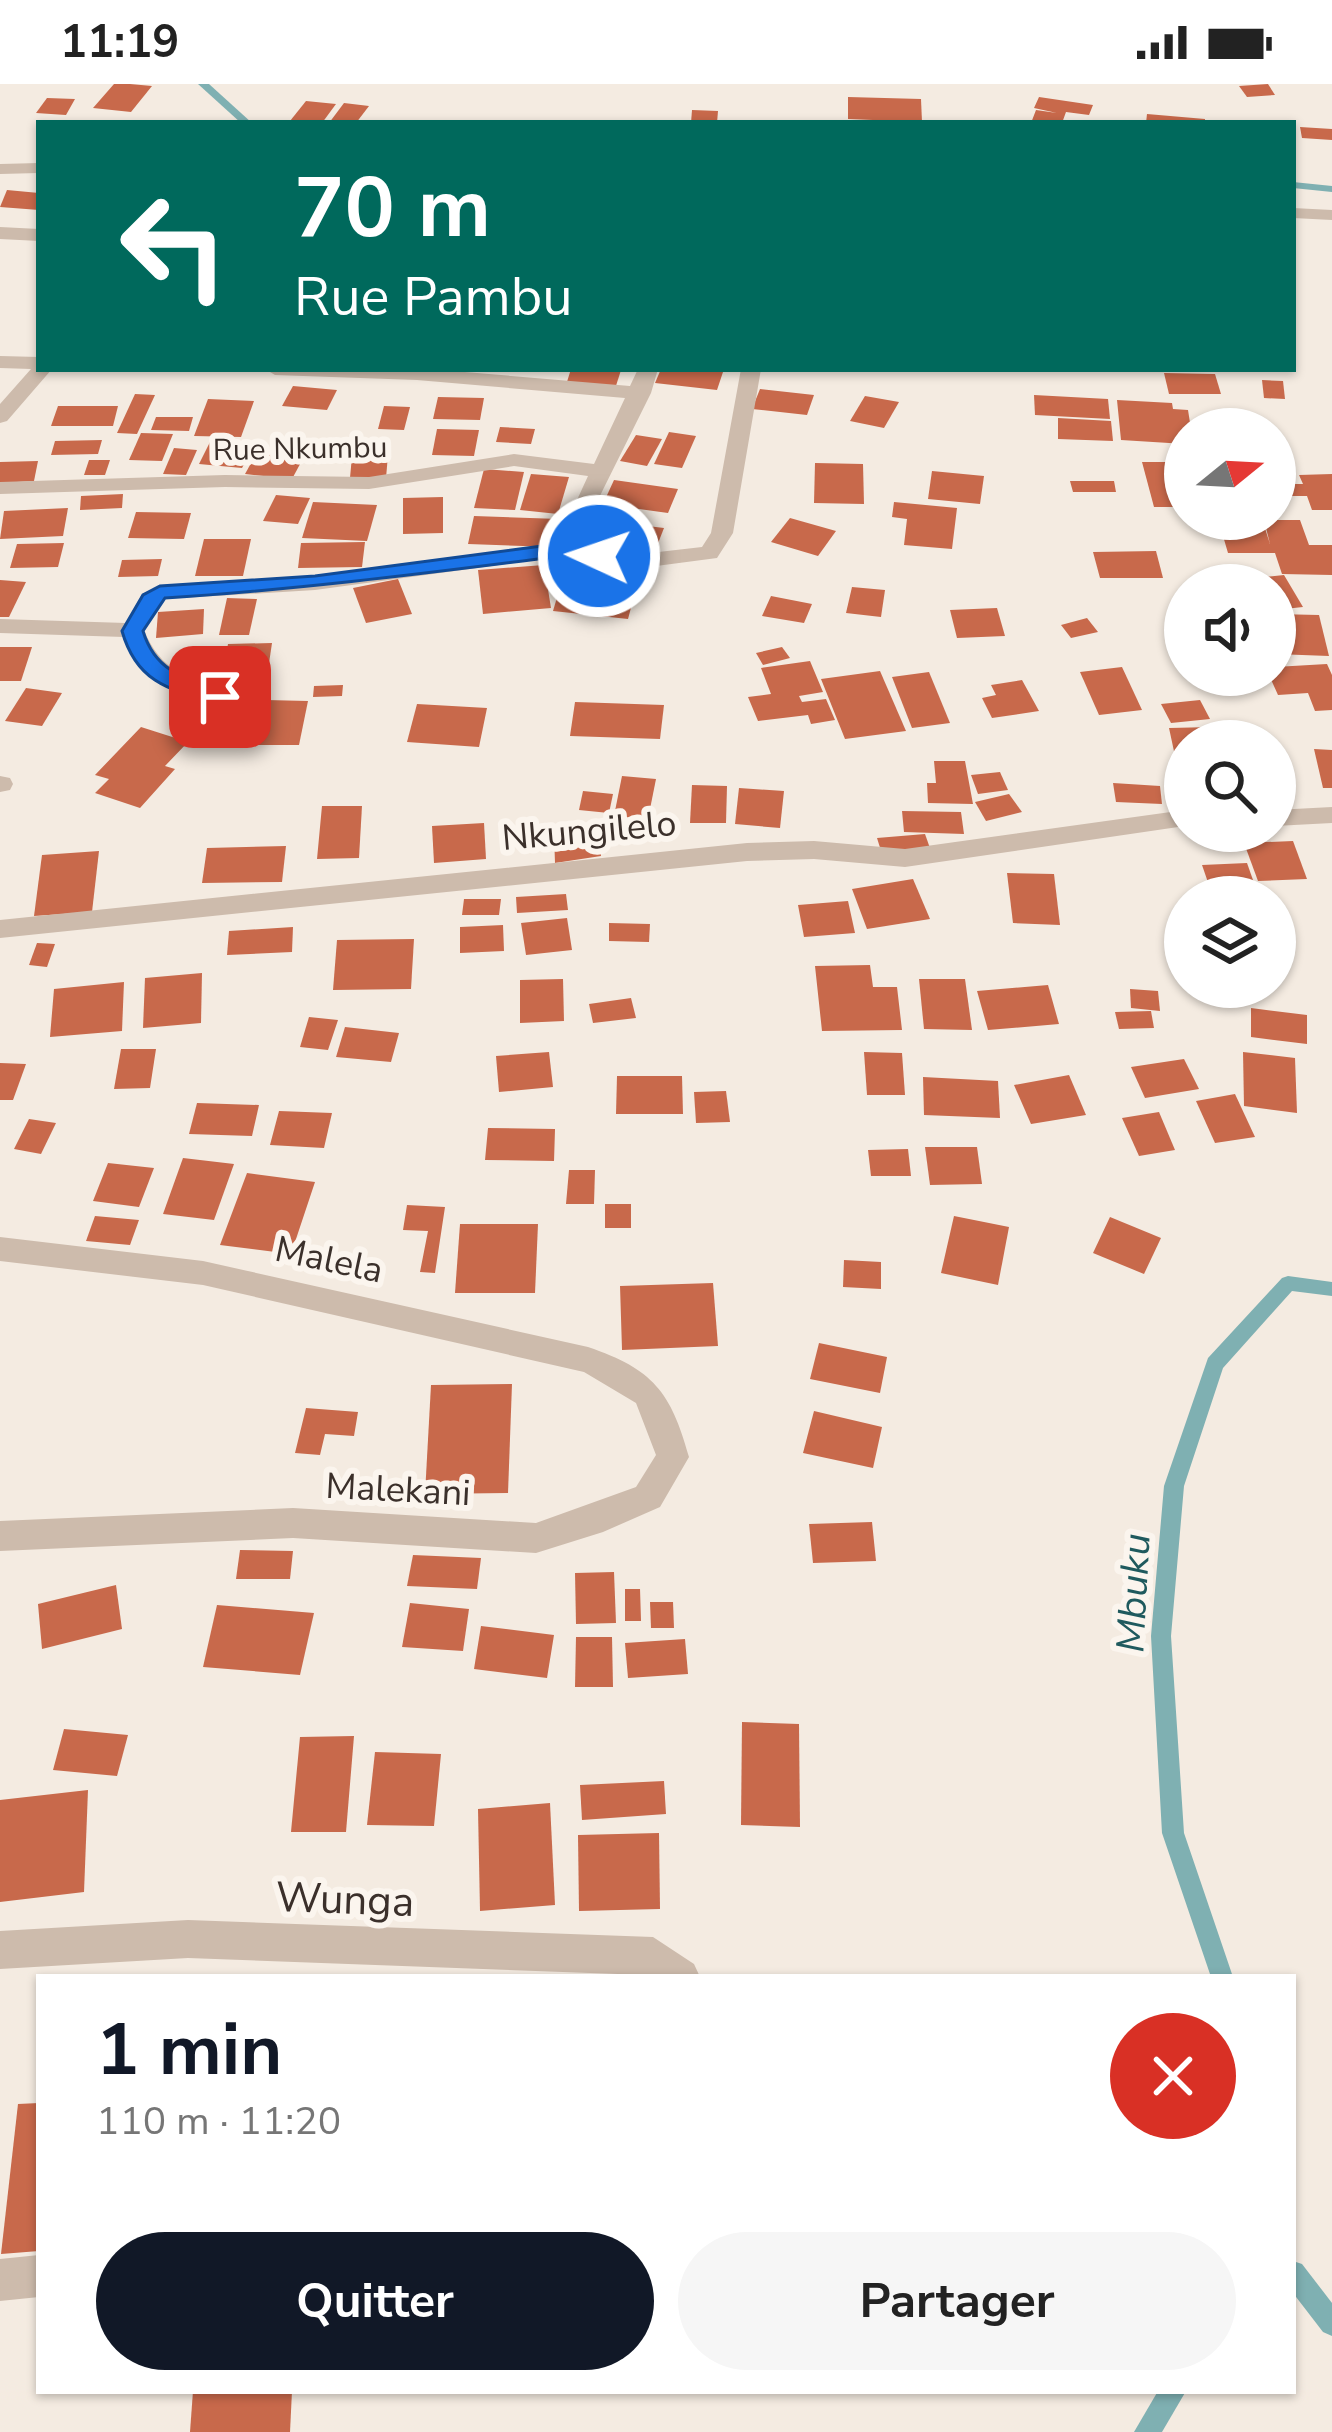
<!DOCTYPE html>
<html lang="fr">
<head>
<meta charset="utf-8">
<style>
  body { margin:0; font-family:"Nunito Sans",sans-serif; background:#f6f6f6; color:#222; height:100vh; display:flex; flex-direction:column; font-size:45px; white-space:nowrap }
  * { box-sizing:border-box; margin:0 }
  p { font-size:39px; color:#767676 }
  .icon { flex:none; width:66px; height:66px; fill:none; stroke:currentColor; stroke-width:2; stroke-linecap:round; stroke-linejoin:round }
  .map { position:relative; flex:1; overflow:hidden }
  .details { position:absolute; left:36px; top:1890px; width:1260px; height:420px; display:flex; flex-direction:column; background:#fff; border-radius:0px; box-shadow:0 3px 9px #0004 }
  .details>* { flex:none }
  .hud { position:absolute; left:36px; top:36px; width:1260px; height:252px; border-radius:0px; box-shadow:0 3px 9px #0004; background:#00695c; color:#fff; overflow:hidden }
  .needle { width:78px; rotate:72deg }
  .fabs { position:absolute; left:1164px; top:324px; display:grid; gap:24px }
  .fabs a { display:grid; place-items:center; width:132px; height:132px; border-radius:50%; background:#fff; box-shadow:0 3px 9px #0004; font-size:60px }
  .pin { position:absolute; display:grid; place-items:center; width:102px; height:102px; color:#fff; margin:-51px; border-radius:24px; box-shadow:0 6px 18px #0006 }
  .me { position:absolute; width:132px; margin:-66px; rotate:273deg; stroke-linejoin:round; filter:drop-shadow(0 0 9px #0008) }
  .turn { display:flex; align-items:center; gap:42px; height:252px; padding:0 60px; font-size:54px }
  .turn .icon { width:156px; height:156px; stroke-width:2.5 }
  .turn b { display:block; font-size:84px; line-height:102px }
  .round { display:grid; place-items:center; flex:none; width:126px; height:126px; border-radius:63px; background:#f6f6f6 }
  .summary { display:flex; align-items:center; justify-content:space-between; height:204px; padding:0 60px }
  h1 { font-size:72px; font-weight:700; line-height:90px; color:#111827 }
  .cta { display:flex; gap:24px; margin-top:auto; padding:24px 60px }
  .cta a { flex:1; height:138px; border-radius:72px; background:#111827; color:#fff; font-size:48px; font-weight:700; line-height:138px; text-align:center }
  .cta a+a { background:#f6f6f6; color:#222 }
  .status { display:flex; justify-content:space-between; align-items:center; height:84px; padding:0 60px; background:#fff; direction:ltr }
  .status svg { height:33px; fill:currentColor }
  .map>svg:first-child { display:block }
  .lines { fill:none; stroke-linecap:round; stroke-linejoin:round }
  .stream { fill:#7fb0b2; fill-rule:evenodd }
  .building { fill:#c8694b }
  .minor { fill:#cdbbac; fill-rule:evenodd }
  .route { fill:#1a73e8; stroke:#114b97; stroke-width:3 }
  .labels { text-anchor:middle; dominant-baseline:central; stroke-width:12; stroke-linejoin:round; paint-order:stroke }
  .far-street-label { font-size:30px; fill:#3b302b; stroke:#fbf5ee }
  .street-label { font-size:36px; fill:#3b302b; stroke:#fbf5ee }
  .water-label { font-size:39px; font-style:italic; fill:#1f5a5e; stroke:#fbf5ee }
  .near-street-label { font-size:42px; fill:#3b302b; stroke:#fbf5ee }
</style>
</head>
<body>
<div class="status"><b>11:19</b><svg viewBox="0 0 49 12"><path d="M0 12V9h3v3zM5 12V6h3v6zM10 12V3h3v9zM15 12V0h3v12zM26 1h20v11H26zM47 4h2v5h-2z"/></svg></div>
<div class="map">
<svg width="1332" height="2348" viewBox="0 0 1332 2348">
  <rect width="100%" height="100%" fill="#f4ebe1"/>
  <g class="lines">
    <g class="stream">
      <polygon points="198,0 209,0 252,39 241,39"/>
      <polygon points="1293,98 1332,102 1332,108 1293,104"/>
      <polygon points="1288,1192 1332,1198 1332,1212 1292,1207 1223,1284 1184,1402 1171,1552 1184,1749 1233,1893 1211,1893 1162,1749 1151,1552 1164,1402 1208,1274 1282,1194"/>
      <polygon points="1293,2177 1302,2180 1332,2219 1332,2252 1323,2248 1293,2209"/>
      <polygon points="1158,2307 1186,2307 1162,2348 1134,2348"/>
    </g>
  </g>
  <g class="building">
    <polygon points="114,0 130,0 152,2 131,28 93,24"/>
    <polygon points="1268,0 1275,11 1247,13 1239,2"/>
    <polygon points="848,13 921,15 922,38 848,35"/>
    <polygon points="1039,13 1093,21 1089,31 1066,28 1062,39 1031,39 1036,26 1057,29 1034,24"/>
    <polygon points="47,14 75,15 66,31 36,29"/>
    <polygon points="306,17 336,20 322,39 290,37"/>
    <polygon points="344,19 369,22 356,39 329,39"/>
    <polygon points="692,26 718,27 717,39 691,39"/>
    <polygon points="1147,30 1205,35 1205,39 1146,39"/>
    <polygon points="1300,43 1332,45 1332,56 1302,54"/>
    <polygon points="7,106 39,109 39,126 0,123"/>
    <polygon points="571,285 607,285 621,286 615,305 566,301"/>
    <polygon points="661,285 724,285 717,306 655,299"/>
    <polygon points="1164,289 1215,290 1221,310 1169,310"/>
    <polygon points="1262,296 1283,297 1285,315 1264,314"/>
    <polygon points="293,302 337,306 327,326 282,322"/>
    <polygon points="760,305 814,311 807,331 752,325"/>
    <polygon points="135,310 155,311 137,350 117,349"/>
    <polygon points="1034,311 1108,315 1110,335 1035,331"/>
    <polygon points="865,312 899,318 884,344 850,337"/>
    <polygon points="438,313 484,314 480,336 433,335"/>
    <polygon points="208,315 254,317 241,353 194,352"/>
    <polygon points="1117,316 1172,319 1173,325 1188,326 1191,345 1185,345 1185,360 1121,356"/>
    <polygon points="58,322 118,322 113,342 51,342"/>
    <polygon points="384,322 410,323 404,346 378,345"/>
    <polygon points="156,333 193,333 189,347 151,346"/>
    <polygon points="1058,334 1111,337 1113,357 1058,355"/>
    <polygon points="500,343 535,345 531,360 496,358"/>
    <polygon points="437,345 479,346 474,372 432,371"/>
    <polygon points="669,348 696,352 682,384 654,380"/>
    <polygon points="141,349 173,350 162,377 129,376"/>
    <polygon points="636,351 662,355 647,382 620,377"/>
    <polygon points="212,354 256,358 242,384 199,380"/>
    <polygon points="102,356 98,370 51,371 55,357"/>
    <polygon points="260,363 306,369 292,395 245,390"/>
    <polygon points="174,364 197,366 186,391 163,390"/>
    <polygon points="388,371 386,394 350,394 352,372"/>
    <polygon points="89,376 110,376 105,391 84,391"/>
    <polygon points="38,377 34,397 0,399 0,378"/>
    <polygon points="1142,378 1185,378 1185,423 1154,423"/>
    <polygon points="815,379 863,380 864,420 814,419"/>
    <polygon points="484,385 524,388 515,426 474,424"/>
    <polygon points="932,387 984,392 980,420 928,415"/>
    <polygon points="531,390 569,393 558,430 520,426"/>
    <polygon points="1332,390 1332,426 1312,426 1307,412 1284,412 1279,400 1303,400 1299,391"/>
    <polygon points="614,396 678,405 668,429 603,420"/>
    <polygon points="1070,397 1114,397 1116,408 1073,408"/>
    <polygon points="123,410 122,424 80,426 81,412"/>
    <polygon points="276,411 310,414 298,440 263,437"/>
    <polygon points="443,413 443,449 403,450 403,414"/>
    <polygon points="313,418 377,421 367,457 302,454"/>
    <polygon points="894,418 957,424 952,465 904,461 907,435 892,433"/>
    <polygon points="68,424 63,452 0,455 4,427"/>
    <polygon points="136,428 191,429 184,455 128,454"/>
    <polygon points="474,432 559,435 554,463 468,460"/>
    <polygon points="585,434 616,438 606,465 575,460"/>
    <polygon points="790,434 836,447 818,472 771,458"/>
    <polygon points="1218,435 1262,435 1270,460 1264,436 1300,436 1309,461 1332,461 1332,491 1282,490 1275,469 1228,469"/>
    <polygon points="631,440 664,444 653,472 621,467"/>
    <polygon points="204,455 251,455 243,492 195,492"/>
    <polygon points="365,458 362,483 298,484 301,459"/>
    <polygon points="64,459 58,483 10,484 17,460"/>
    <polygon points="1156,467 1163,494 1100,494 1093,468"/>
    <polygon points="162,475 158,492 118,493 122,476"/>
    <polygon points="544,481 551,524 483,530 478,486"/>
    <polygon points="566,483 640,490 628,535 553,527"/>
    <polygon points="1284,491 1303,523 1275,526 1275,501 1252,501 1249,495"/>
    <polygon points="398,495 412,530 366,539 353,504"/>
    <polygon points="0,496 26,498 9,533 0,533"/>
    <polygon points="852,503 885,506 881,533 846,529"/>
    <polygon points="771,512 812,520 804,539 762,532"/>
    <polygon points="227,514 257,515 249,551 219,551"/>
    <polygon points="997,524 1005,552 957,554 950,526"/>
    <polygon points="204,525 203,550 156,554 158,528"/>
    <polygon points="1275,530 1319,531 1329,572 1275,570"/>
    <polygon points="1087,534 1098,548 1071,554 1061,541"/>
    <polygon points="272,559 268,586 223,588 228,560"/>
    <polygon points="0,563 32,563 21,597 0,597"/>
    <polygon points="782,563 790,574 763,581 756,569"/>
    <polygon points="810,577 823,608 799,612 802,618 826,615 835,636 811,640 808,631 758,637 748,613 771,610 761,584"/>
    <polygon points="1327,580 1332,591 1332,626 1315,627 1308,609 1278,611 1269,591 1275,591 1275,583"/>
    <polygon points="1122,583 1142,626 1099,631 1080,588"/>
    <polygon points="880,587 906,647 845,655 821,595"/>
    <polygon points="929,588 950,639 912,644 892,593"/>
    <polygon points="1022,596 1039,627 992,634 982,614 996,611 991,601"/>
    <polygon points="343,601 342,612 313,613 314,602"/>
    <polygon points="26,604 62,609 42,642 5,637"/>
    <polygon points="266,616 308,617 299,661 257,661"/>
    <polygon points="1200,616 1210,635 1171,639 1161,620"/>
    <polygon points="575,618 664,621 660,655 570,652"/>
    <polygon points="417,620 487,624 479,663 407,658"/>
    <polygon points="141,643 188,658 165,682 175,685 140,724 95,709 109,695 95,691"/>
    <polygon points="1213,643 1217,657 1185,657 1185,695 1180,695 1169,644"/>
    <polygon points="1314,665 1332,666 1332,704 1323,704"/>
    <polygon points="934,677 965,677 973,720 928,719 927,699 936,699"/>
    <polygon points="1000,688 1008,706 978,710 971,691"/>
    <polygon points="622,692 656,695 648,735 614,732"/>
    <polygon points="1113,699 1160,702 1162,720 1116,718"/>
    <polygon points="692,701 727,702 726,739 690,739"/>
    <polygon points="739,704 784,707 780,744 735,740"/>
    <polygon points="583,707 613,710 609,729 579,726"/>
    <polygon points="1009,710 1022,728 986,737 975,718"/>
    <polygon points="322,722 362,722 359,774 317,775"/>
    <polygon points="902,727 961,728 964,750 904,748"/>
    <polygon points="484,739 486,775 434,779 432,742"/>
    <polygon points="573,749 573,757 600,757 601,772 555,779 554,750"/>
    <polygon points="925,750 931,767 883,773 877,754"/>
    <polygon points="1293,757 1307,795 1258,797 1244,759"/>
    <polygon points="286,762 282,798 202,799 207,764"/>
    <polygon points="99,767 92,828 34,832 42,771"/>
    <polygon points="1247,779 1259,813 1213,813 1202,781"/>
    <polygon points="1007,789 1054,790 1060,841 1013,839"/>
    <polygon points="913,795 930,835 867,845 852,805"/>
    <polygon points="566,810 568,826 517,829 516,813"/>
    <polygon points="464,815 501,815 499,831 462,831"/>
    <polygon points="848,817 855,849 804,853 798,821"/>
    <polygon points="1275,826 1288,827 1290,876 1275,875"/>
    <polygon points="567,834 572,866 526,871 521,839"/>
    <polygon points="609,839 650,840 649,858 609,857"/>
    <polygon points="503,841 504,867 460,869 460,843"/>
    <polygon points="293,843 292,868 227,871 229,847"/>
    <polygon points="414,855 411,905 333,906 337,856"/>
    <polygon points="37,859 55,860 47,883 29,881"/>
    <polygon points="870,881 873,903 897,903 902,946 822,947 815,882"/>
    <polygon points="202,889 201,939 143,944 145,894"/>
    <polygon points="563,895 564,937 520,939 520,896"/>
    <polygon points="919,895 965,895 972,946 924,945"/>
    <polygon points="124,898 122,947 50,953 54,905"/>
    <polygon points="1048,901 1059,940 988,946 977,907"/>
    <polygon points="1130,905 1158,907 1160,927 1131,924"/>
    <polygon points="631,914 636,934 593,939 589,920"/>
    <polygon points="1251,924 1307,931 1307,960 1251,953"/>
    <polygon points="1151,927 1154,944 1119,945 1115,928"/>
    <polygon points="309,933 338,936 328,966 300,963"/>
    <polygon points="345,943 399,949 391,978 336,973"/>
    <polygon points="121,965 156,965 150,1004 114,1005"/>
    <polygon points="549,968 553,1003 499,1008 496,972"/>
    <polygon points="864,968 902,969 905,1011 867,1011"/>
    <polygon points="1243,968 1295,974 1297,1029 1244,1022"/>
    <polygon points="1184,975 1199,1005 1145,1014 1131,983"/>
    <polygon points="0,979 26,980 13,1016 0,1016"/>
    <polygon points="1069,991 1086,1031 1031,1040 1014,1001"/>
    <polygon points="617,992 682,992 683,1030 616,1030"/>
    <polygon points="923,993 998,997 1000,1034 924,1031"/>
    <polygon points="726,1007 730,1038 696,1039 694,1008"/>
    <polygon points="1235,1010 1255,1053 1215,1059 1196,1017"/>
    <polygon points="197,1019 259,1021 252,1052 189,1050"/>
    <polygon points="279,1027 332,1029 324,1064 270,1061"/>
    <polygon points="1159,1028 1175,1066 1139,1072 1122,1034"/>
    <polygon points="29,1035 56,1039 41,1070 14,1065"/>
    <polygon points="488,1044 555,1045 554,1077 485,1076"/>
    <polygon points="925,1063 977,1063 982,1100 930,1101"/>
    <polygon points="908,1065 911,1092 871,1092 868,1066"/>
    <polygon points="183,1074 234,1080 214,1136 163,1130"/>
    <polygon points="108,1079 154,1084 139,1123 93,1117"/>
    <polygon points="569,1086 595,1086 594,1120 566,1120"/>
    <polygon points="247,1089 315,1098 291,1170 220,1161"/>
    <rect x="605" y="1120" width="26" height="24"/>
    <polygon points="407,1121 445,1123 435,1189 420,1188 428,1147 403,1146"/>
    <polygon points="95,1132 139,1136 130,1161 86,1157"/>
    <polygon points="954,1132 1009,1143 998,1201 941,1189"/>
    <polygon points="1110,1133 1161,1154 1144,1190 1093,1169"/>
    <polygon points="460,1140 538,1140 535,1209 455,1209"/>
    <polygon points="844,1176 881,1178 881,1205 843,1203"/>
    <polygon points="713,1199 718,1262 622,1266 620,1202"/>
    <polygon points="819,1259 887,1273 880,1309 810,1295"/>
    <polygon points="512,1300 508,1409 425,1410 431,1301"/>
    <polygon points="306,1324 358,1328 354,1352 325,1350 320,1371 295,1369"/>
    <polygon points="814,1327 882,1343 873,1384 803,1369"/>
    <polygon points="872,1438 876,1477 813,1479 809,1440"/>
    <polygon points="240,1466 293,1467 290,1495 236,1495"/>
    <polygon points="413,1471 481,1474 477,1505 407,1502"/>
    <polygon points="614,1488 616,1539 576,1540 575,1489"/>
    <polygon points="116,1501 122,1545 42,1565 38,1520"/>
    <polygon points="625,1505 640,1505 641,1537 625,1537"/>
    <polygon points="650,1518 673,1518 674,1544 651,1544"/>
    <polygon points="410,1519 469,1525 463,1567 402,1563"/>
    <polygon points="217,1521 314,1529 300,1591 203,1583"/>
    <polygon points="481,1542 554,1551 547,1594 474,1585"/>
    <polygon points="576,1553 612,1553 613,1603 575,1603"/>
    <polygon points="685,1555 688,1590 628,1594 625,1559"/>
    <polygon points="742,1638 799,1640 800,1743 741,1741"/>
    <polygon points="64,1645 128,1651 117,1692 53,1686"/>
    <polygon points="354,1652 346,1748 291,1748 300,1653"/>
    <polygon points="375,1668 441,1670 434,1742 367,1741"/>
    <polygon points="664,1697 666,1730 582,1736 580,1701"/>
    <polygon points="88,1706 84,1808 0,1818 0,1716"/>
    <polygon points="550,1719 555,1821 480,1827 478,1725"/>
    <polygon points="659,1749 660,1825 579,1827 578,1751"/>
    <polygon points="39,2019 39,2167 1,2170 18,2020"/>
    <polygon points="193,2307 292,2307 290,2348 190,2348"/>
  </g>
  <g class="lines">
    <g class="minor">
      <polygon points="39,79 39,89 0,90 0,80"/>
      <polygon points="1293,124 1332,126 1332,136 1293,134"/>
      <polygon points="0,143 39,145 39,157 0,155"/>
      <polygon points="0,272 39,273 39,285 52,285 7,337 0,339 0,320 31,285 0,284"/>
      <path d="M265,285H429L630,302L638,285H658L651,309L575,462L641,470L702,463L711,449L741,285H761L733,449L717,474L641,484L557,473L315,506L165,515L144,546C160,586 189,597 228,608L232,613L220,621C177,610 141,597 124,553L0,549V535L126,539L142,510L160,502L315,492L550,460L560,453L588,392L514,382L369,405L225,403L0,410V398L225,391L369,393L514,370L594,380L625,314L417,296L275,291Z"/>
      <polygon points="0,692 10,694 13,700 10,706 0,708"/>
      <polygon points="1332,723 1332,739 1275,742 1275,726"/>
      <polygon points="1185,726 1185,742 905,783 814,775 747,777 0,854 0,836 747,759 814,757 905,765"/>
      <path d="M0,1153L203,1177L588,1263C653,1285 671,1308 689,1373L660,1423L603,1448L536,1469L293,1454L0,1467V1437L293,1424L536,1439L636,1403L656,1371L636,1319L584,1288L203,1201L0,1177Z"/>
      <polygon points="188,1836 653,1853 694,1880 700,1893 188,1874 0,1885 0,1847"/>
      <polygon points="39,2171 39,2213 0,2217 0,2175"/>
    </g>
  </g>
  <path class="route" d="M557,460L599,466L609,472C594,484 559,472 538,475C413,491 290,506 165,514L143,547C156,590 188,595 228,608V618L220,620C171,606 137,600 122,547L143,511L160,502L315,492Z"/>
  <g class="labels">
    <g class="far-street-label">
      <text transform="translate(300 365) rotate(-1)">Rue Nkumbu</text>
    </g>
    <g class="street-label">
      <text transform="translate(589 747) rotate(-5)">Nkungilelo</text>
      <text transform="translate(329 1176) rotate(12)">Malela</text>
      <text transform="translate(398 1406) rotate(3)">Malekani</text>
    </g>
    <g class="water-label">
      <text transform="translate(1134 1509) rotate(-87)">Mbuku</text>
    </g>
    <g class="near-street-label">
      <text transform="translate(345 1816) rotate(2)">Wunga</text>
    </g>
  </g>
</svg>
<div class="fabs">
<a><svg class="needle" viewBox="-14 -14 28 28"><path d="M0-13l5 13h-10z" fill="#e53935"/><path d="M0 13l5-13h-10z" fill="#767676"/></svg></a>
<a><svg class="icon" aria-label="sound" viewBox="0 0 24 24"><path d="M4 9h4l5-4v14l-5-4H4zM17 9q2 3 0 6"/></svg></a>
<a><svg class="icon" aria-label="search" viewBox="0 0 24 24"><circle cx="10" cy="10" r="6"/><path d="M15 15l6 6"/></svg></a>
<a><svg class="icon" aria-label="layers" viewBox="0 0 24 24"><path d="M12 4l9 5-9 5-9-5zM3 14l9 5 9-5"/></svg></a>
</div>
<div class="pin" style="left:220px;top:613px;background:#d93025"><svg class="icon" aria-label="arrive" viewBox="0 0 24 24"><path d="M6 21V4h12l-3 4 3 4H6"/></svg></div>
<svg class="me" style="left:599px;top:472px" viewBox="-20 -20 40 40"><circle r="17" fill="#1a73e8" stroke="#fff" stroke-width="3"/><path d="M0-11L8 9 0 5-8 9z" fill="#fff"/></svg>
<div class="hud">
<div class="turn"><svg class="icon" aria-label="left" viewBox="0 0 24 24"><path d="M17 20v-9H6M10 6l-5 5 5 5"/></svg><div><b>70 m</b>Rue Pambu</div></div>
</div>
<section class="details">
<div class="summary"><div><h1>1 min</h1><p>110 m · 11:20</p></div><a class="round" style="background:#d93025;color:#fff"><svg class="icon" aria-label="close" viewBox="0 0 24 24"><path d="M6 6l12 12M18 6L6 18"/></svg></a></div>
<div class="cta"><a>Quitter</a><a>Partager</a></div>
</section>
</div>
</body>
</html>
